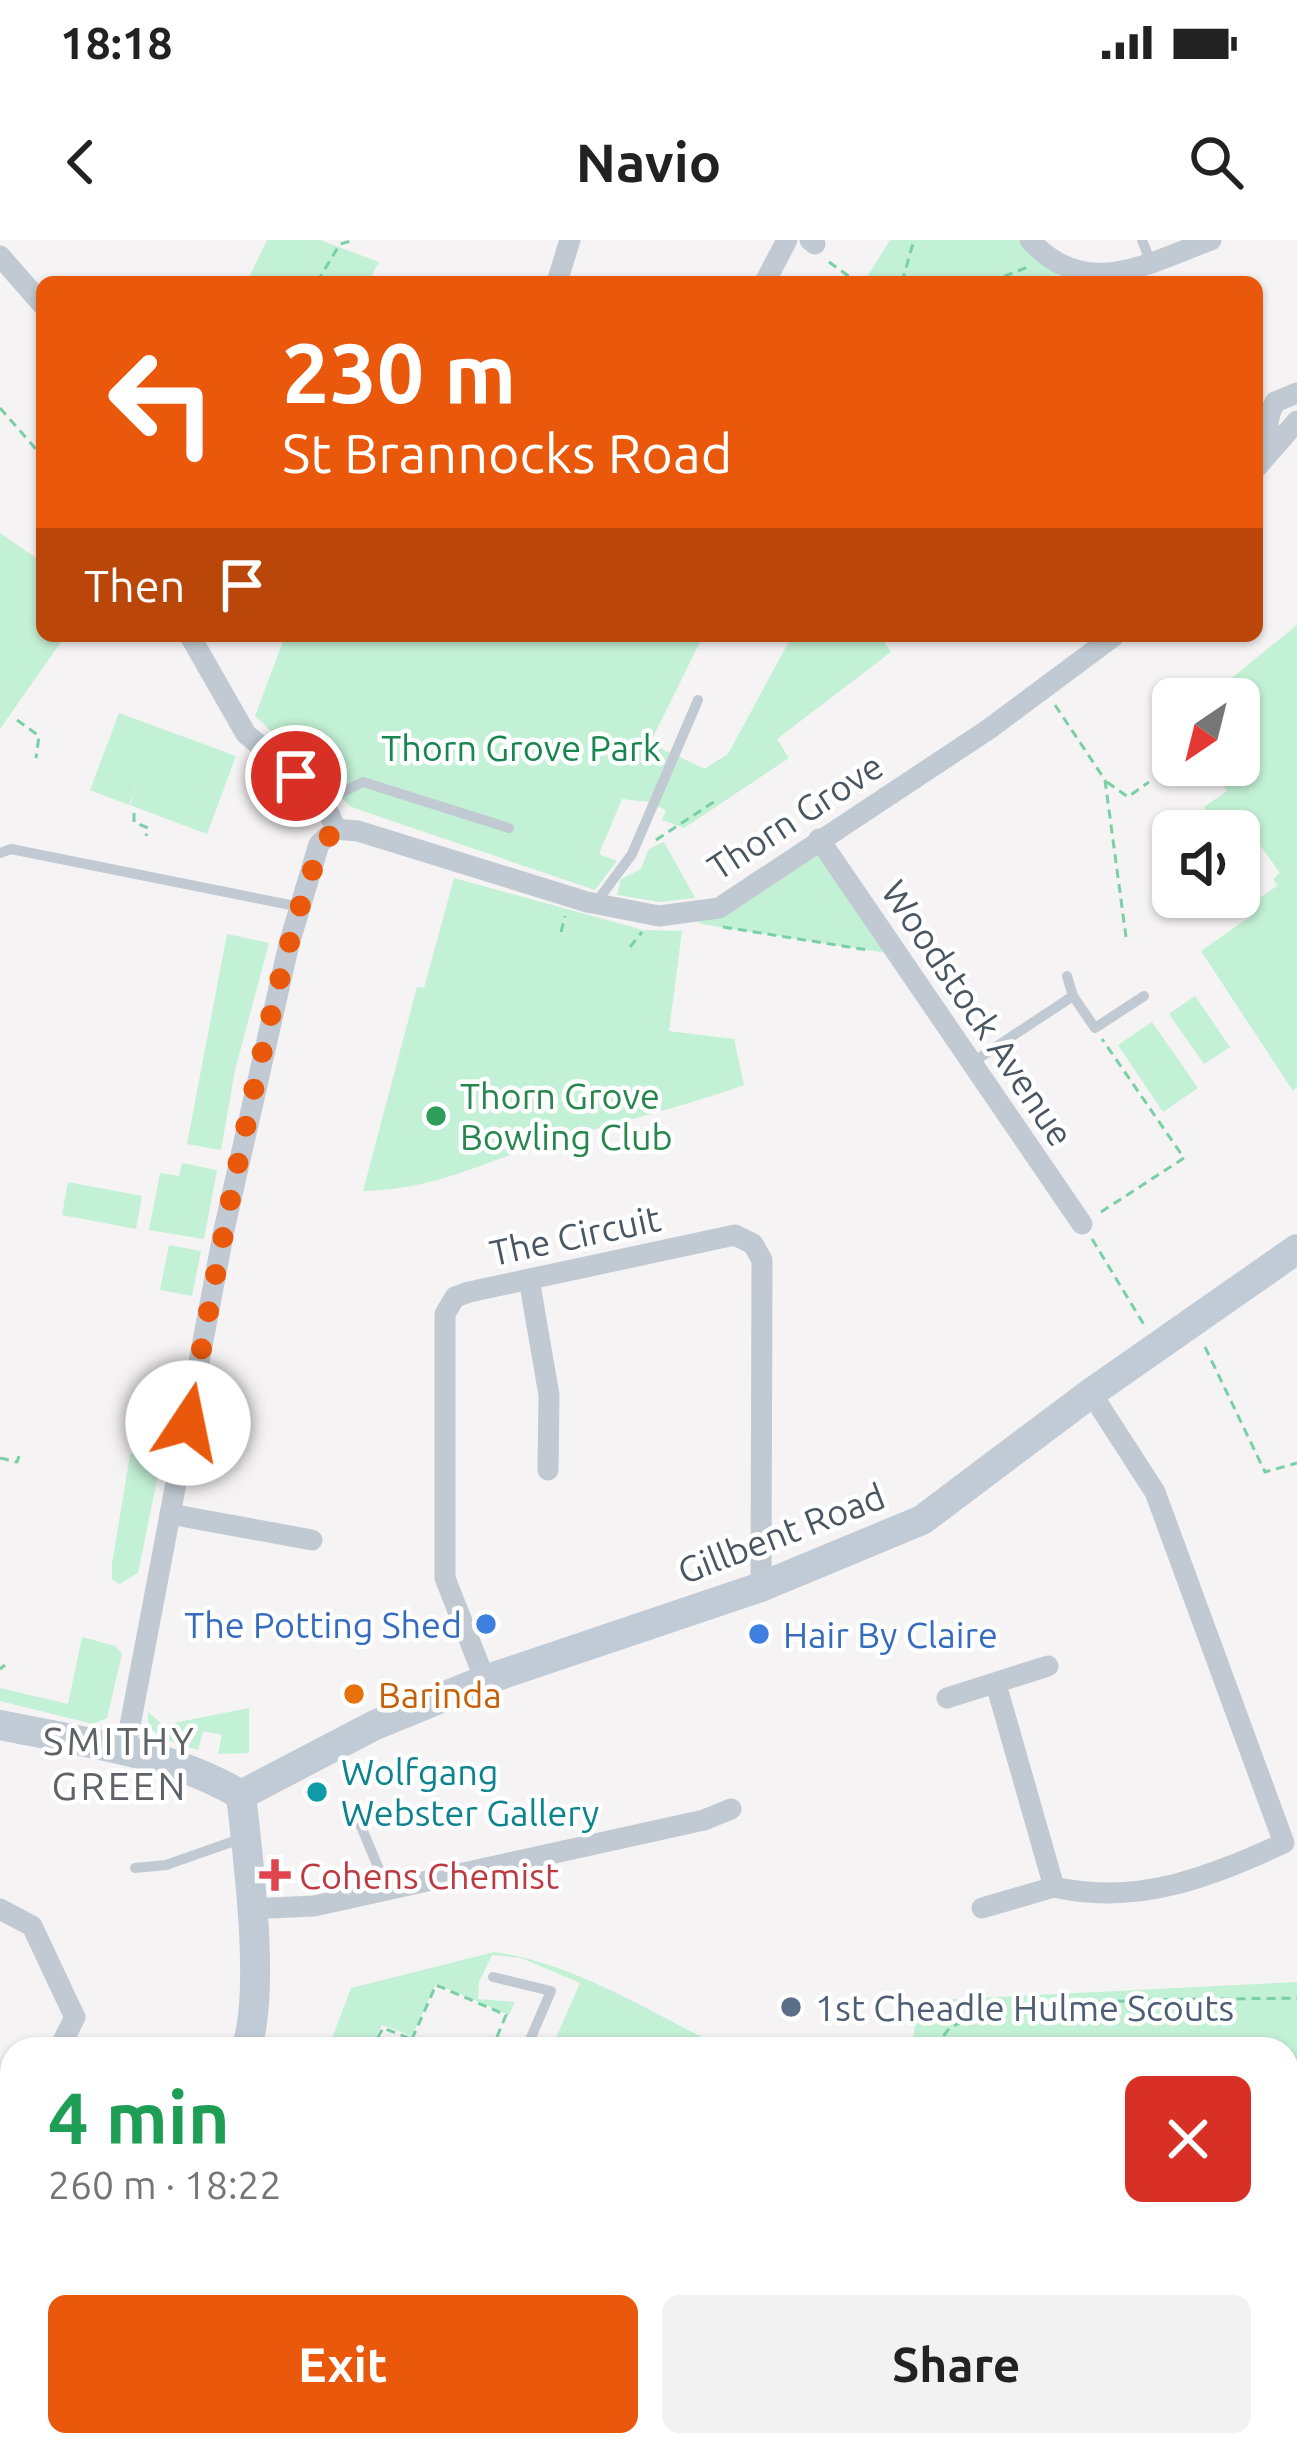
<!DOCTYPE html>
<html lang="en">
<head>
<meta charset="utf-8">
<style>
  body { margin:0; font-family:Ubuntu,sans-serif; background:#f2f2f2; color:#222; height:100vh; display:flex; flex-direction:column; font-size:45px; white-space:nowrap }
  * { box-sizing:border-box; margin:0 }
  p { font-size:39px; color:#767676 }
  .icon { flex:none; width:66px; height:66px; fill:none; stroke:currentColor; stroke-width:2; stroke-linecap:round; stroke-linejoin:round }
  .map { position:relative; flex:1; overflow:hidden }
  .drawer { position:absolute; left:0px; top:1797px; width:1299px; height:420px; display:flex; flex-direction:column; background:#fff; border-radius:36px 36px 0 0; box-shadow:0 3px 9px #0004 }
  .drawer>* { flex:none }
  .banner { position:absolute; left:36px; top:36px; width:1227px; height:366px; border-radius:18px; box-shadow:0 3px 9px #0004; background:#ea580c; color:#fff; overflow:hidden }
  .needle { width:78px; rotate:215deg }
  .fabs { position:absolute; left:1152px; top:438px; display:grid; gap:24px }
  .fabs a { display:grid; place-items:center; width:108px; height:108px; border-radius:18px; background:#fff; box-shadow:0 3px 9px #0004; font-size:60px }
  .pin { position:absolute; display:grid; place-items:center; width:102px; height:102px; color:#fff; margin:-51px; border:6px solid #fff; border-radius:50%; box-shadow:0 3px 12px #0007 }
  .me { position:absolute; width:132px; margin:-66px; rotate:11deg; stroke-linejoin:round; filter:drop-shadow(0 0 9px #0008) }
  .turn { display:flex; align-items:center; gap:42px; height:252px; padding:0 48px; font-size:54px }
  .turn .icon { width:156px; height:156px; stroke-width:2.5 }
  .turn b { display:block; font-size:84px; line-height:102px }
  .then { display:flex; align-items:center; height:114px; padding:0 48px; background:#0003; gap:24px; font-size:45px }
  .round { display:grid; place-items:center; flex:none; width:126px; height:126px; border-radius:18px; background:#f2f2f2 }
  .headline { display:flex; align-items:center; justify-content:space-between; height:204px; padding:0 48px }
  h1 { font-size:72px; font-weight:700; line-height:90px; color:#1e9e55 }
  .action { display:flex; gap:24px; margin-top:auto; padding:24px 48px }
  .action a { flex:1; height:138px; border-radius:18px; background:#ea580c; color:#fff; font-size:48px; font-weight:700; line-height:138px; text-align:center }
  .action a+a { background:#f2f2f2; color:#222 }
  .status { display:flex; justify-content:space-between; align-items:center; height:84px; padding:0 60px; background:#fff; direction:ltr }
  .status svg { height:33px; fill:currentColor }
  header { display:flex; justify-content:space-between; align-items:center; height:156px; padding:0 48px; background:#fff; font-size:54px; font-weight:700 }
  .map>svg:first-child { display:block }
  .green { fill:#c3f1d5 }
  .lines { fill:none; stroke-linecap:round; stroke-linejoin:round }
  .path { stroke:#7ad0a6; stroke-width:3; stroke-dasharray:9 6; stroke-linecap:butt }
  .lane { stroke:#c1cad2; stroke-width:10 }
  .street { stroke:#c1cad2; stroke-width:21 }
  .secondary { stroke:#c1cbd6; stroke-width:30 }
  .route { stroke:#ea580c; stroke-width:21; stroke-dasharray:0 37.8 }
  .leisure-dot { fill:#2e9e5b; stroke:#fff; stroke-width:4.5 }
  .shop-dot { fill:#3f7fe0; stroke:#fff; stroke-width:4.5 }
  .food-dot { fill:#e8710a; stroke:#fff; stroke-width:4.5 }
  .culture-dot { fill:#0f9aa8; stroke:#fff; stroke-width:4.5 }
  .health-dot { fill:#e0444e; stroke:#fff; stroke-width:4.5 }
  .service-dot { fill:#5c6f8a; stroke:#fff; stroke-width:4.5 }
  .labels { text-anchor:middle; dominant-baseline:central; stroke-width:9; stroke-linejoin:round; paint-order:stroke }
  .park-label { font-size:36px; fill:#17864f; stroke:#fff }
  .street-label { font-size:36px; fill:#4a5661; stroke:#fff }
  .leisure-label { font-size:36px; fill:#27864d; stroke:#fff; text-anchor:start }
  .shop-label { font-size:36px; fill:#366cbe; stroke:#fff; text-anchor:end }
  .food-label { font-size:36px; fill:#c56008; stroke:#fff; text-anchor:start }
  .culture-label { font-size:36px; fill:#0d838f; stroke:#fff; text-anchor:start }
  .health-label { font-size:36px; fill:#be3a42; stroke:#fff; text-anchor:start }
  .service-label { font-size:36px; fill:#4e5e75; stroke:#fff; text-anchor:start }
  .neighbourhood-label { font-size:39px; letter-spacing:3px; fill:#5f6368; stroke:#fff }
</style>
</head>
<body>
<div class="status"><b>18:18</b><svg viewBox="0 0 49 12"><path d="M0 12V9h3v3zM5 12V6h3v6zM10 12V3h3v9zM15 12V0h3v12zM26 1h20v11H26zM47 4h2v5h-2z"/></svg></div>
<header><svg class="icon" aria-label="back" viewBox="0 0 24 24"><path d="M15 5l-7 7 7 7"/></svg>Navio<svg class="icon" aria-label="search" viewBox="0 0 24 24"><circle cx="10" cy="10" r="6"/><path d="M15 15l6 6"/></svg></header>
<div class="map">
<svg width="1297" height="2217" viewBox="0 0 1297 2217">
  <rect width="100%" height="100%" fill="#f5f3f3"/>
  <g class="green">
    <polygon points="267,0 320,0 379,22 368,42 247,42"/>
    <polygon points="890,0 1030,0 1060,25 1056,42 864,42"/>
    <polygon points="0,293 42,322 42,396 65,396 0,489"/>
    <polygon points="1297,385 1297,847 1293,851 1201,711 1254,674 1249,665 1277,646 1273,639 1280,633 1237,573 1217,587 1204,567 1227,551 1209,525 1239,525 1239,459 1206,459"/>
    <polygon points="285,396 703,396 650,503 670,513 649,562 622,559 599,614 617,621 595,650 351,567 255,476"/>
    <polygon points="792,396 880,396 891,412 777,499 789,518 684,588 662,580 666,570 656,566 678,516 704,529 728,514"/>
    <polygon points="119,473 236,516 207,594 130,565 138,541 129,565 90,550"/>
    <polygon points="819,599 899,715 701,684 691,674"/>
    <polygon points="664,602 695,658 660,662 617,655 621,639 641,629 649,609"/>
    <path d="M454,638L643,690L682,691L669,791L734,799L744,845C679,868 615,883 549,902C483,922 435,950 363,951L417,747L424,748Z"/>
    <polygon points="227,694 269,703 235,830 221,910 187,904"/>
    <polygon points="1195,756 1230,807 1204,824 1169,774"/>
    <polygon points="1152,782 1198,848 1163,872 1118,805"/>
    <polygon points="182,923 217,930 204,999 149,990 160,933 179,936"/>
    <polygon points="68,942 142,956 136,989 62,975"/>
    <polygon points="169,1005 201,1011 192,1056 160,1050"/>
    <polygon points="150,1134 177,1139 165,1199 138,1195"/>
    <polygon points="140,1206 163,1210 138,1333 119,1344 112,1339 112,1324 130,1215"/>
    <polygon points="82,1397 115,1406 122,1414 107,1478 93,1484 0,1461 0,1448 68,1464"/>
    <polygon points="249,1468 249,1513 218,1514 222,1495 203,1491 198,1510 161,1498 148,1485 148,1472 163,1485"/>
    <path d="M494,1712C575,1723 653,1774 726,1809H551L580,1743L521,1718L492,1715L479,1742L478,1759L515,1762L509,1775L436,1744L412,1796L382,1785L371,1804L345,1800L338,1809H328L351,1748Z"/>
    <polygon points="1297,1742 1297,2217 398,2217 400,2205 1287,2205 1287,1809 912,1809 918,1761"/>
    <path d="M123,2205H258C225,2217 162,2217 122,2211Z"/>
  </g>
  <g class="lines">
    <g class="path">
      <polyline points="829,22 857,42"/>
      <polyline points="317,42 340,4 355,0"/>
      <polyline points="902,42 914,0"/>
      <polyline points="990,42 1028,27"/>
      <polyline points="0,168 42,216"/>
      <polyline points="1055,465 1105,540 1126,697"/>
      <polyline points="17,480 39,496 36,518"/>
      <polyline points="1107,542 1128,557 1149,542"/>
      <polyline points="134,573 134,582 148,588 146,596"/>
      <polyline points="656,600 715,561"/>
      <polyline points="723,687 868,710"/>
      <polyline points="561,692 565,676"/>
      <polyline points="630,707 642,692"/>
      <polyline points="1101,972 1184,918 1102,799"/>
      <polyline points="1092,999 1146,1088"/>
      <polyline points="1205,1107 1265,1232 1297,1223"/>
      <polyline points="0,1218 17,1222 19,1216"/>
      <polyline points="0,1429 5,1425"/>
      <polyline points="412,1799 436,1745 506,1775 492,1809"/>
      <polyline points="341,1809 347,1802 373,1806 383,1788 437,1809"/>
      <path d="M936,1809C940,1802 945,1791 952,1787C1003,1755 1227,1760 1297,1758"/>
      <polyline points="1287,2031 1297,2034"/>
    </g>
    <g class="lane">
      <polyline points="1142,0 1151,23"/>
      <polyline points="325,561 363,542 509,588"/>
      <polyline points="0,613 11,609 300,667"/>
      <polyline points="595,664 632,614 698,460"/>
      <polyline points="1073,756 1095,788 1144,756"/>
      <polyline points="973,822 1073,756 1067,736"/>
      <polyline points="358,1579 388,1651"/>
      <polyline points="135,1628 166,1625 243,1598"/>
      <polyline points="493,1737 551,1751 526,1809"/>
      <polyline points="304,2217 324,2205"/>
    </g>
    <g class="street">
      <polyline points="810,0 815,4"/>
      <path d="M1030,0C1085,61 1146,24 1211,0"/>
      <polyline points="0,16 42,64"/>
      <polyline points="557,42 570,0"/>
      <polyline points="765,42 787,0"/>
      <path d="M1275,203C1265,187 1267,178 1275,162L1297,153"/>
      <polyline points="1257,227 1297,181"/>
      <polyline points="190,396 246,494 321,556 336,589"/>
      <polyline points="336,589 358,591 587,662 659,676 719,668 989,489 1114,396"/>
      <polyline points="819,599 1082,984"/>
      <polyline points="529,1039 549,1155 548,1230"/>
      <polyline points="170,1274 312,1300"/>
      <polyline points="485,1440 445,1338 445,1074 455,1057 469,1052 735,995 753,1004 762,1020 761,1347"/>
      <path d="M996,1444L1054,1647C1139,1666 1209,1637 1284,1603L1155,1252L1091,1153"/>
      <polyline points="947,1458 1048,1426"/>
      <polyline points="125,1512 224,990 289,704 319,604 336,589"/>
      <polyline points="982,1668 1054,1647"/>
      <polyline points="0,1669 32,1686 71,1769 75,1777 59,1809"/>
      <polyline points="250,1669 314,1666 704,1580 731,1569"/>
      <polyline points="0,1917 12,1895"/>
      <polyline points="0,2096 12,2099"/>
    </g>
    <g class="secondary">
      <path d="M0,1485C81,1502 169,1512 241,1555"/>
      <polyline points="241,1555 375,1485 485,1440 761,1347 922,1280 1091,1153 1297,1009"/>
      <path d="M241,1555C248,1618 266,1752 246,1809"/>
      <polyline points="98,2217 100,2205"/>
    </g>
  </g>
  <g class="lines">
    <path class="route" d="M188,1183C202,1105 291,611 336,590L326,562L296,536"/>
  </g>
  <circle class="leisure-dot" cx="436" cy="876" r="12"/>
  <g class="shop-dot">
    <circle cx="486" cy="1384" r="12"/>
    <circle cx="759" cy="1394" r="12"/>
  </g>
  <circle class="food-dot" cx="354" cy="1454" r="12"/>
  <circle class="culture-dot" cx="317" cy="1552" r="12"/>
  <path class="health-dot" d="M269 1617h12v12h12v12h-12v12h-12v-12h-12v-12h12z"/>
  <circle class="service-dot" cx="791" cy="1767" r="12"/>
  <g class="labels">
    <g class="park-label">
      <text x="521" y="507">Thorn Grove Park</text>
    </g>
    <g class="street-label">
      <text transform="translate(795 576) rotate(-33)">Thorn Grove</text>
      <text transform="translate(978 773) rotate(56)">Woodstock Avenue</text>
      <text transform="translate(575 995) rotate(-12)">The Circuit</text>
      <text transform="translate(781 1293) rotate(-21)">Gillbent Road</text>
    </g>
    <g class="leisure-label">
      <text x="460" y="855">Thorn Grove<tspan x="460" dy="41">Bowling Club</tspan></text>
    </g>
    <g class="shop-label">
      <text x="462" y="1384">The Potting Shed</text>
      <text x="783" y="1394" text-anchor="start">Hair By Claire</text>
    </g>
    <g class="food-label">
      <text x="378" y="1454">Barinda</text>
    </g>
    <g class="culture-label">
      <text x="341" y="1531">Wolfgang<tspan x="341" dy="41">Webster Gallery</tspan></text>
    </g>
    <g class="health-label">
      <text x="299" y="1635">Cohens Chemist</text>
    </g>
    <g class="service-label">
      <text x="815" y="1767">1st Cheadle Hulme Scouts</text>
    </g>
    <g class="neighbourhood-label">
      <text x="120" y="1500">SMITHY<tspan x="120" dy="45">GREEN</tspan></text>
    </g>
  </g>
</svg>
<div class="fabs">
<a><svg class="needle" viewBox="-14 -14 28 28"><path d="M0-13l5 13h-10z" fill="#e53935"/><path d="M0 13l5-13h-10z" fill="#767676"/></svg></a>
<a><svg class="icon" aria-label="sound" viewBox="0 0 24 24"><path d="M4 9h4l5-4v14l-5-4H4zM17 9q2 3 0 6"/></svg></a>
</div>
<div class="pin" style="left:296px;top:536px;background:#d93025"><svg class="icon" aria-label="arrive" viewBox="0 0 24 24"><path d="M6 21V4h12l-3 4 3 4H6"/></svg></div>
<svg class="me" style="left:188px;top:1183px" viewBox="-20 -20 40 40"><circle r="19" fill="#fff"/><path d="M0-13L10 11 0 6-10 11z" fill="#ea580c"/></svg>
<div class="banner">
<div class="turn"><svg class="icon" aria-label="left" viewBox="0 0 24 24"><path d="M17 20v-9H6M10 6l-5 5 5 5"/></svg><div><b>230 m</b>St Brannocks Road</div></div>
<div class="then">Then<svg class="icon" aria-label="arrive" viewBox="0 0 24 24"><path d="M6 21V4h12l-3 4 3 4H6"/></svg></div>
</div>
<section class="drawer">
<div class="headline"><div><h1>4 min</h1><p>260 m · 18:22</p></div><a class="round" style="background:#d93025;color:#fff"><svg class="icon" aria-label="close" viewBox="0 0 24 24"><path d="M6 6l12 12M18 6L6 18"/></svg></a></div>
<div class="action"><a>Exit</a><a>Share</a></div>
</section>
</div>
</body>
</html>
